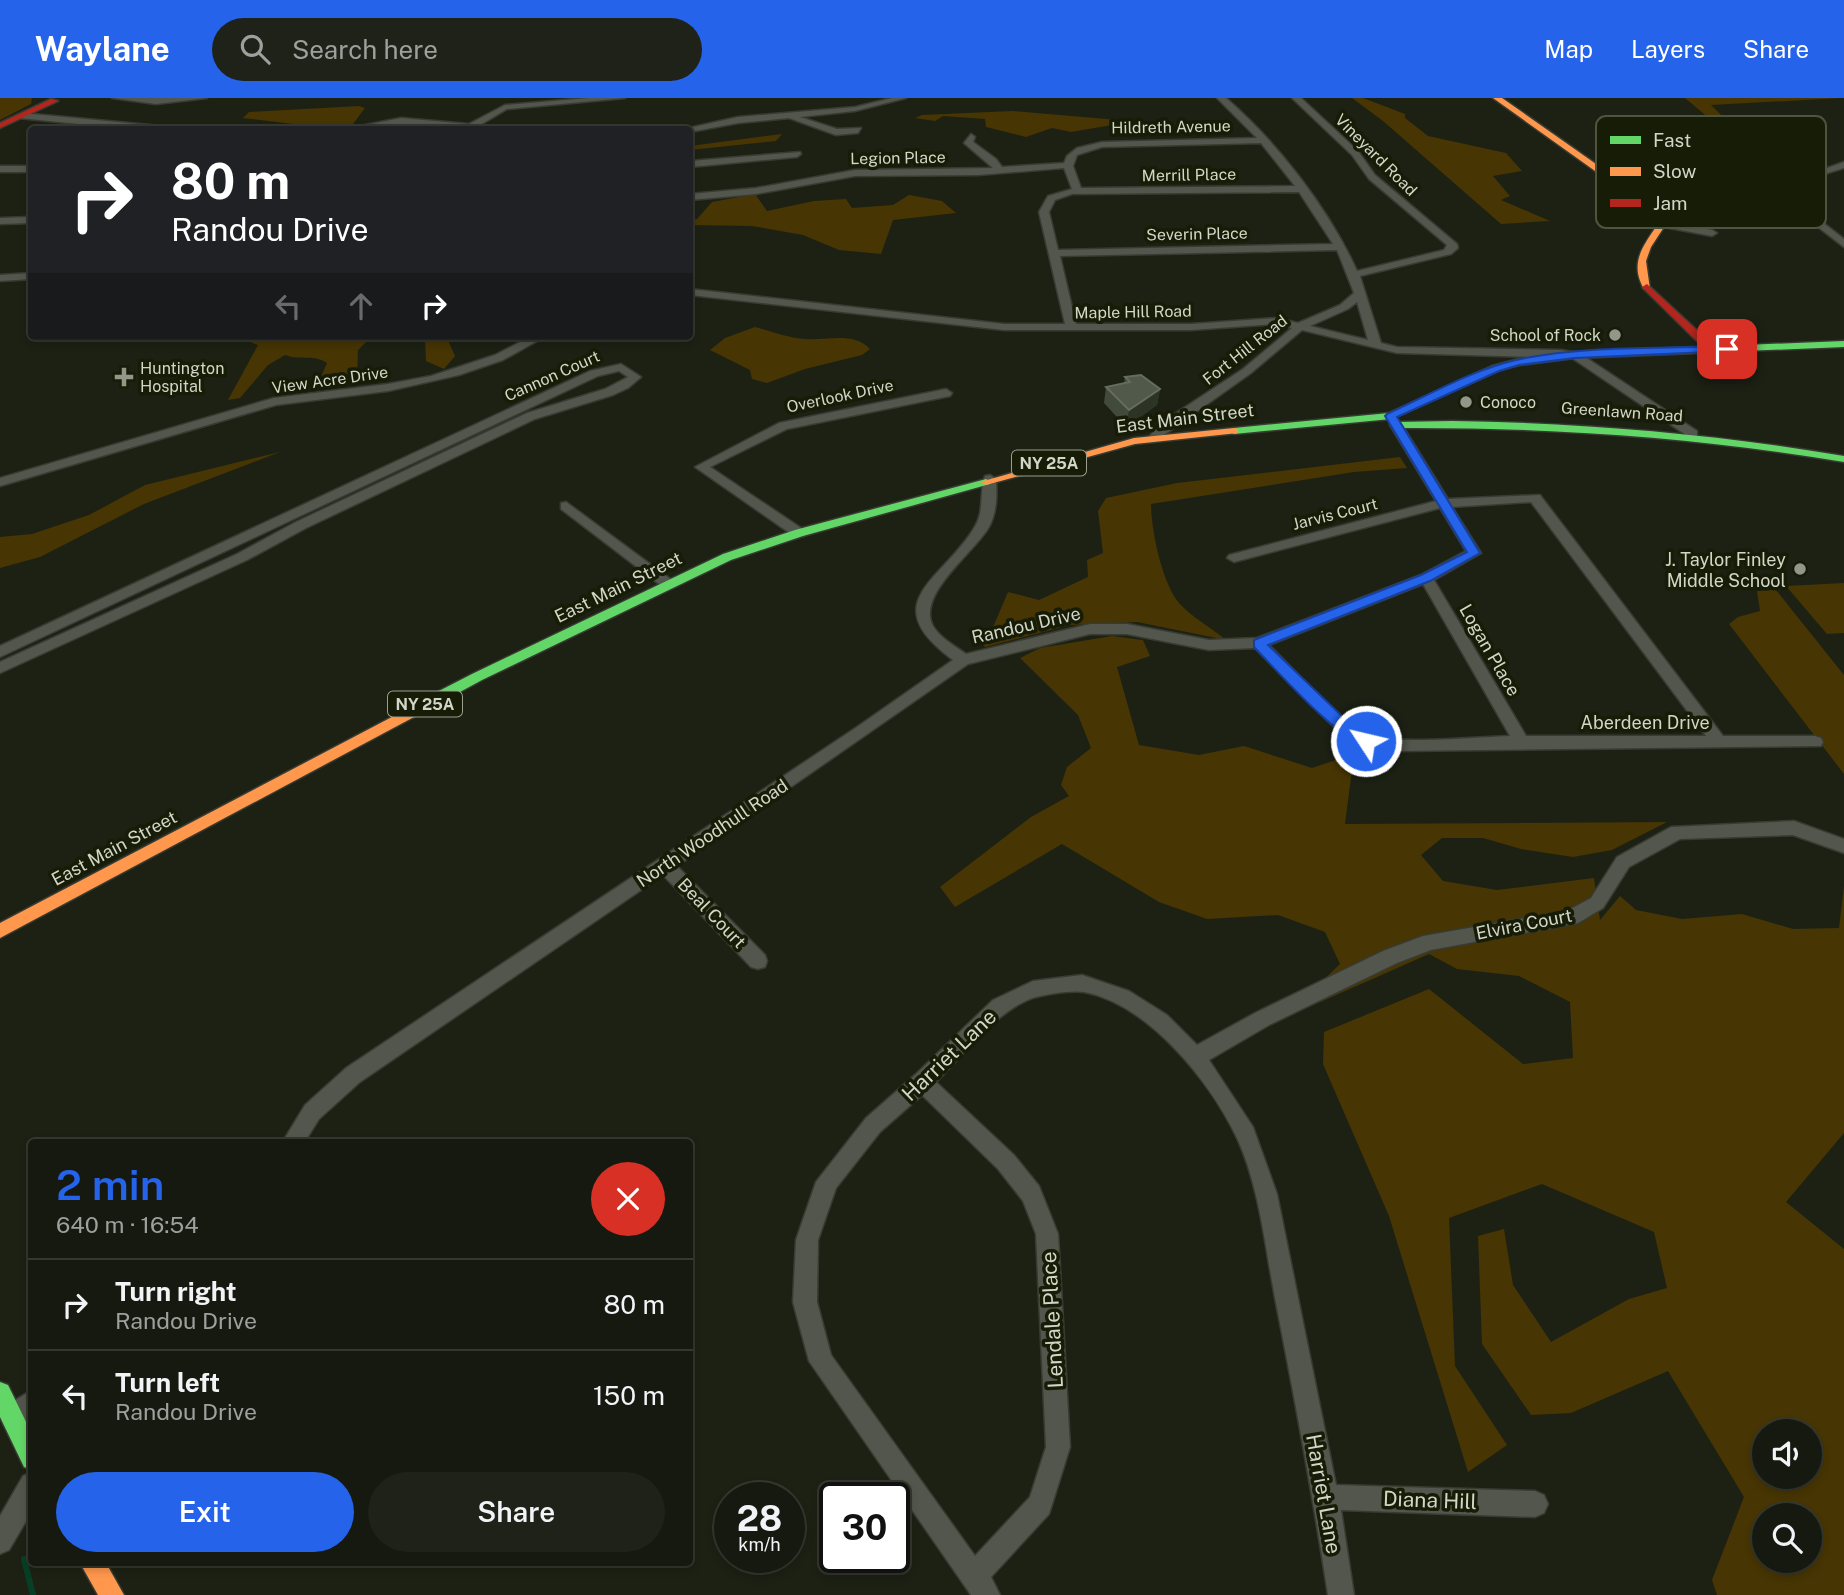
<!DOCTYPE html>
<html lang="en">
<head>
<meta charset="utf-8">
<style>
  body { margin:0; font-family:"Public Sans",sans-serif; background:#1f2218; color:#f1f3f6; height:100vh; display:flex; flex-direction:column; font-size:26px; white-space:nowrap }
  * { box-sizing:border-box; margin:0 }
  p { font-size:23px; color:#9ea09e }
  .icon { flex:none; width:38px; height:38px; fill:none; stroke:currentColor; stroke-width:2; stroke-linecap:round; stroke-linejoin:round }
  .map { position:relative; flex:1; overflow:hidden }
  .side { position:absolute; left:28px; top:1041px; width:665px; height:427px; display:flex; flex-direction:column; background:#16190f; border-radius:7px; box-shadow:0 4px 10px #0003,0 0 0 2px #35382f }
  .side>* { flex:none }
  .guide { position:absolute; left:28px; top:28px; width:665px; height:214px; border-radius:7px; box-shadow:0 4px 10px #0003,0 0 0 2px #35382f; background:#202124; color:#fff; overflow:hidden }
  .buttons { position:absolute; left:1752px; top:1321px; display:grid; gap:14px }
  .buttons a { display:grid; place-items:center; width:70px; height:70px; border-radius:50%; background:#16190f; box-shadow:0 4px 10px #0003,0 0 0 2px #35382f; font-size:35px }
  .speed { position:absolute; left:714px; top:1384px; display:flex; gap:14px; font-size:35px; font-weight:700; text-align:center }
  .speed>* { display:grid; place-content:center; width:91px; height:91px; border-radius:50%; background:#16190f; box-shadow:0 4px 10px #0003,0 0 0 2px #35382f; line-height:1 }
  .speed small { font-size:18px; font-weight:400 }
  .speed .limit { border:4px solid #111; border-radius:10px; background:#fff; color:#111 }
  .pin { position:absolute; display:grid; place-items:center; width:60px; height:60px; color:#fff; margin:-30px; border-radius:14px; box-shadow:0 4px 10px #0006 }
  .me { position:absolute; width:77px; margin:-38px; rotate:305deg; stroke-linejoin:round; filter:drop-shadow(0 0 5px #0008) }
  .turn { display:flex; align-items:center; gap:24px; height:147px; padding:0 28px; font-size:32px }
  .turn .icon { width:91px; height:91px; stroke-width:2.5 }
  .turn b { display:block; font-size:49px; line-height:60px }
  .lanes { display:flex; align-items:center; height:66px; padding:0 28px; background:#0003; justify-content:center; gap:35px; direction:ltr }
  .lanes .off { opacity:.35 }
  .round { display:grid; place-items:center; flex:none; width:74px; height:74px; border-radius:37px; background:#1f2218 }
  .summary { display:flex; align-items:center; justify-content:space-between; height:119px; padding:0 28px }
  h1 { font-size:42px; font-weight:600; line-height:52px; color:#2563eb }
  .action { display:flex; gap:14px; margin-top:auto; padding:14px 28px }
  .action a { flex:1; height:80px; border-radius:42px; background:#2563eb; color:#fff; font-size:28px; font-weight:600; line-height:80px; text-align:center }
  .action a+a { background:#1f2218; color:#f1f3f6 }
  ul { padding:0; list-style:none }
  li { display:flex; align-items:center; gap:21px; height:91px; padding:0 28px; border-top:2px solid #35382f }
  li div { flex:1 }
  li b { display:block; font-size:26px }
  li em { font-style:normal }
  header { display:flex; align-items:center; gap:42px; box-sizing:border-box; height:98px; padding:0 35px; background:#2563eb; color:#fff }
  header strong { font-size:33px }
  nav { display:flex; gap:38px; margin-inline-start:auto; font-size:24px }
  .search { width:490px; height:63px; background:#1f2218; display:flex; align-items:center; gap:18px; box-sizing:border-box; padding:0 24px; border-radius:38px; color:#9ea09e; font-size:26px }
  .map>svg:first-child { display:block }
  .green { fill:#473503; fill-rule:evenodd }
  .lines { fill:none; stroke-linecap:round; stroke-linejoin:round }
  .stream { stroke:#073f26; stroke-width:6 }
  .street-casing { stroke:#383b32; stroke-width:3 }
  .fast-casing { stroke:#383b32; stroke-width:3 }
  .slow-casing { stroke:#383b32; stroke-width:3 }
  .jam-casing { stroke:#383b32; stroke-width:3 }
  .street { fill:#53564c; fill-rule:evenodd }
  .fast { fill:#63d668; fill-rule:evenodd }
  .slow { fill:#ff974d; fill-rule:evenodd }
  .jam { fill:#b3261e; fill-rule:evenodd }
  .wall { fill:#414a3b }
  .shaded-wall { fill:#2c3425 }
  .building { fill:#515a4a; stroke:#656d5e; stroke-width:2 }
  .route { fill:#2563eb; stroke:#184099; stroke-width:2 }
  .poi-dot { fill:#939789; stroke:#171c06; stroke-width:2.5 }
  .labels { text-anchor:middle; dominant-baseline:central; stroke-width:7; stroke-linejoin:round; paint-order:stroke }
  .far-street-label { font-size:16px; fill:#d2d6c8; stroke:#171c06 }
  .far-poi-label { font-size:16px; fill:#d2d6c8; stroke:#171c06; text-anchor:start }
  .shield { fill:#171c06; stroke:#9a9e8e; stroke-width:2 }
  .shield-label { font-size:16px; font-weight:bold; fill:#d2d6c8 }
  .street-label { font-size:18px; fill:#d2d6c8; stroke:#171c06 }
  .poi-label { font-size:18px; fill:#d2d6c8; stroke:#171c06; text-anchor:end }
  .near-street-label { font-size:21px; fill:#d2d6c8; stroke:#171c06 }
  .key { fill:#171c06; stroke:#4f5440; stroke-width:2 }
  .key-label { font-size:19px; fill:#d2d6c8 }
</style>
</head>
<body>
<header>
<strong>Waylane</strong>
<div class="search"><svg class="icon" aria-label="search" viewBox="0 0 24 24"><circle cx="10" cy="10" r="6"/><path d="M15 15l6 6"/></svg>Search here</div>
<nav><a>Map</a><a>Layers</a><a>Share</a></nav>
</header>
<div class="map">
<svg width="1844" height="1497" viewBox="0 0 1844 1497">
  <rect width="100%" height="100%" fill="#1d2114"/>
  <g class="green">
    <polygon points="0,0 32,0 31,6 0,22"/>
    <polygon points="1352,0 1363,0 1405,16 1405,20 1428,38 1506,55 1522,73 1493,78 1510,98 1501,102 1550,123 1501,126 1383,23"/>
    <path d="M1685,0H1842L1711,7L1763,58L1752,60L1704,46L1737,82C1726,76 1713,68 1700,67C1695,67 1688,69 1683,68C1662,64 1644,39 1636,21C1661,35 1697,38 1724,33Z"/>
    <polygon points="359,8 365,10 353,26 334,31 243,20 249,14"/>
    <polygon points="1013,13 1118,22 1112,27 1071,34 1052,30 1026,39 986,29 985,21 943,18 935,23 915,20 922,17"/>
    <polygon points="782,36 776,43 690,52 690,48"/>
    <polygon points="755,96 767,113 814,103 846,101 852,110 893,107 909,97 942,103 956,115 893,122 881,156 839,152 803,137 752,128 690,127 690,122 697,121 712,104"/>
    <path d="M755,229C771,233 789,240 805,241C825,243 854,233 870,251L862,257L805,271L767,285L752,281L750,272L710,252L725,240Z"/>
    <path d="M245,238H381L371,239L358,252L357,279L352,286L320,281L327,265C314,256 301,263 285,257L268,267L240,300L228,302L258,247L243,241Z"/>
    <polygon points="422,238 446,238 455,258 444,271 426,263 425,240"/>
    <polygon points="280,354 144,406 40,459 0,470 0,439 32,436 89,417 145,387"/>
    <path d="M1400,359L1407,370L1354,374L1151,406C1151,431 1162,485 1179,505C1191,519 1212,530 1226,542L1137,524L1070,527L985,549L980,543L994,527L1008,494L1039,502L1088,479L1087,462L1103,455L1098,413L1106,400L1177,385Z"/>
    <polygon points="1844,485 1844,535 1827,536 1786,488"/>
    <polygon points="1776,492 1844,577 1844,676 1729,526 1738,519 1760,513 1757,493"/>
    <path d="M1112,538L1143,542L1150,558L1117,569L1139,647L1199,657L1244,648L1312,670L1354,656L1345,726L1667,724L1612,752L1573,759L1521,751L1483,740H1442L1421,757L1443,783L1497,792L1594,780L1600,822L1620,798L1636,812L1682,821L1742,816L1793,831L1839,830L1844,788V1035L1786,1104L1844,1151V1497H1717L1712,1482L1744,1399L1668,1273L1571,1315L1531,1317L1482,1246L1478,1138L1504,1131L1513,1187L1551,1244L1629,1201L1667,1190L1654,1134L1542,1086L1449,1120L1455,1268L1507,1347L1468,1374L1389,1118L1323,966L1324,934L1429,891L1523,966L1573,960L1570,904L1519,878L1457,871L1429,856L1284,920L1340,866L1325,834L1278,817L1207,821L1159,804L1062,746L955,809L940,789L1031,719L1069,698L1061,687L1067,669L1091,650L1078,617L1020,560L1040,550ZM1764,1334H1810V1379H1764ZM1764,1418H1810V1463H1764Z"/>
  </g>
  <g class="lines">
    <polyline class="stream" points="24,1461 33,1497"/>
    <g class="street-casing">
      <g id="street">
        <polygon points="112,0 207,0 156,6"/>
        <polygon points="589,0 625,0 507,11 480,27 517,32 475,32 401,26 363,32 340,32 401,20 469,26 505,7"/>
        <polygon points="892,0 906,0 855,13 800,19 837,31 861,30 858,35 836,37 789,20 738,25 690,34 680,32 738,19 855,9"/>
        <path d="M1217,0H1226C1277,44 1329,111 1357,173L1444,152L1447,147L1369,81L1352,57L1292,0H1301L1358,53L1375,77L1457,146L1458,150L1451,156L1360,178L1381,245L1397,249L1561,252L1579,255L1697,333V339H1689L1572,260L1397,255L1302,232L1251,275L1154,344L1148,340L1161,325L1243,271L1292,230L1277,226L1191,232H1004L690,197V191L1004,226H1065L1039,114L1048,98L1072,91L1064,70L978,77L855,78L756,96L690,102V96L756,90L855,72L993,70L964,45L971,36L975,39L973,44L996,61L1002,69L1064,65L1067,58L1077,50L1102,44L1257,40ZM1261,45L1295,88L1081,90L1073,68L1077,57L1102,49ZM1299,94L1333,146L1058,152L1049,114L1055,102L1072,96ZM1337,152L1354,195L1340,207L1298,225L1277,220L1191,226H1076L1060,158ZM1357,204L1368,242L1310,228L1348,211Z"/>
        <polygon points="22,15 171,29 175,32 138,32 19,20"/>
        <polygon points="800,54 801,56 797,59 690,69 690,63"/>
        <polygon points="1844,64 1844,70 1821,77 1816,74"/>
        <rect x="0" y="68" width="32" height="6"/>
        <polygon points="1766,85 1772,85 1844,141 1844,149 1766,89"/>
        <polygon points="32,119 32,125 0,126 0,120"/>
        <polygon points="1662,123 1712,132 1717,135 1712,138 1659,128 1659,124"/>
        <polygon points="32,175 32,181 0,183 0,177"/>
        <polygon points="532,238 546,238 503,262 459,277 388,293 276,307 0,388 0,380 274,300 388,286 431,278 495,257"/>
        <polygon points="621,266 641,279 628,290 613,297 535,321 306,430 247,462 0,575 0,564 237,456 296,424 527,315 605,291 628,279 619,273 598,278 0,559 0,548 590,273"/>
        <polygon points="946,291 952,295 950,298 787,331 710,369 804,432 804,438 794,438 695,369 779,325"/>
        <path d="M1396,323L1402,327L1448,401L1540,397L1723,638H1815L1821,640L1823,644L1821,648L1397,653L1360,647L1336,631L1255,550L1209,552L1127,536H1090L968,566L677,768L765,857L767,863L765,869L758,871L751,869L663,777L360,984L319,1021L304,1045H282L305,1007L346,970L857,629L953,562C874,504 942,483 974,430C985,414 979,394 985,378L990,377L996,381C997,397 997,414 989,429C975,454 916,496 933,528C940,540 955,548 966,556L1090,526H1127L1209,542L1257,540L1421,477L1466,453L1440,410L1234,464L1227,460L1229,457L1436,403L1390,327ZM1531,404L1706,638H1526L1434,482L1481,455L1452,409ZM1423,486L1510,638C1479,639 1394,647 1369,637C1343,627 1292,569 1269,547Z"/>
        <polygon points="566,404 673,483 673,489 663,489 561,411 561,405"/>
        <path d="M1794,723L1844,741V755L1793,737L1680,741L1629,769L1603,810L1578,825L1431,852L1397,865L1269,927L1209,962L1253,1029L1277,1096L1336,1387L1535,1393L1544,1397L1548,1406L1544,1415L1535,1419L1341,1412L1354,1497H1328C1313,1399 1295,1302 1276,1205C1265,1150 1260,1090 1237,1040C1210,983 1148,906 1084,894C1072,892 1048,896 1036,899C1000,909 963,957 936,984L1014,1057L1039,1088L1058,1136L1070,1349L1049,1416L991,1479L1000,1497H971L809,1263L793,1204L796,1142L816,1084L866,1020L915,977L993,902L1033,883L1082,877L1129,893L1167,917L1197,947L1255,915L1383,853L1423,838L1567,813L1591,800L1617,759L1671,729ZM922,997L998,1071L1023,1103L1036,1136L1046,1349L1030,1399L975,1458L831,1257L817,1204L818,1142L836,1090L880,1034Z"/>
        <polygon points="32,1292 32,1319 13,1330 4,1327 1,1318 4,1309"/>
        <polygon points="32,1374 32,1413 9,1452 0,1456 0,1418 23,1378"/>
      </g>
    </g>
    <g class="fast-casing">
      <g id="fast">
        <polygon points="1844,243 1844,249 1575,260 1519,267 1500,272 1391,321 1234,336 1228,333 1234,330 1389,315 1492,268 1519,261 1575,254"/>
        <path d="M1452,323C1584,325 1714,336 1844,358V364C1695,339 1547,329 1396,330L1390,327L1396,324Z"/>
        <polygon points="986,381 992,384 990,386 803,438 731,462 482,582 414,619 404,619 402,615 404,611 472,576 723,456 795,432"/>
        <polygon points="0,1284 8,1287 32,1336 32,1372 24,1369 0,1319"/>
      </g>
    </g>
    <g class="slow-casing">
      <g id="slow">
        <path d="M1493,0H1502L1653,106L1666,126L1651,149L1646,163L1650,191H1644C1629,165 1643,148 1658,126L1647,110Z"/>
        <polygon points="1234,330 1238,331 1238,335 1135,346 986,387 980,384 1134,340"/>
        <polygon points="409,610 414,611 416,615 414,619 0,840 0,825"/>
        <polygon points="80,1465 106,1465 124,1497 98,1497"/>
      </g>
    </g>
    <g class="jam-casing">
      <g id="jam">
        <polygon points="51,1 58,3 0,30 0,25"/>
        <polygon points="1647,186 1716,250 1716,254 1708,254 1644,191 1642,189"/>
      </g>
    </g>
    <use href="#street" class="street"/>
    <use href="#fast" class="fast"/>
    <use href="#slow" class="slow"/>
    <use href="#jam" class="jam"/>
  </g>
  <polygon class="wall" points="1125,279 1160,291 1157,307 1126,329 1104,305 1106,289 1124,285"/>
  <polygon class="shaded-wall" points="1160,291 1157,307 1126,329 1129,312"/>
  <polygon class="building" points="1141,277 1160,291 1129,312 1106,289 1130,284 1125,279"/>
  <path class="route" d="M1727,248L1731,249V253L1575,260L1519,267L1499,273L1397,319L1480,455L1430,483L1268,547L1347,623L1371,640L1373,643L1371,647C1348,654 1272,567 1254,549V542L1421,477L1467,454L1385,318L1387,316C1429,297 1472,272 1516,262C1584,247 1658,251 1727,248Z"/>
  <g class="poi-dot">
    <circle cx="1615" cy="237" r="7"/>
    <path d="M120.5 268.5h7v7h7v7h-7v7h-7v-7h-7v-7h7z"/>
    <circle cx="1466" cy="304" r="7"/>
    <circle cx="1800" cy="471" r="7"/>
  </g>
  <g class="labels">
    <g class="far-street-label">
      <text transform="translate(1171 29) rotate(-1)">Hildreth Avenue</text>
      <text transform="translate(1376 57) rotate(45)">Vineyard Road</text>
      <text transform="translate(898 60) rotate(-1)">Legion Place</text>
      <text transform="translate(1189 77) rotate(-1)">Merrill Place</text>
      <text transform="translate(1197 136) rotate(-1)">Severin Place</text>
      <text transform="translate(1133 214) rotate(-1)">Maple Hill Road</text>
      <text transform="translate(1245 252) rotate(-38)">Fort Hill Road</text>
      <text transform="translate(552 278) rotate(-24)">Cannon Court</text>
      <text transform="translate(330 282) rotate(-8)">View Acre Drive</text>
      <text transform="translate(840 298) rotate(-12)">Overlook Drive</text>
      <text transform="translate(1622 314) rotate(4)">Greenlawn Road</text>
      <text transform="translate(1335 416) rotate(-14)">Jarvis Court</text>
    </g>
    <g class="far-poi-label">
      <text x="1601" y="237" text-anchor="end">School of Rock</text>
      <text x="140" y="270">Huntington<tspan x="140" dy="18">Hospital</tspan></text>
      <text x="1480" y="304">Conoco</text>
    </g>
    <g class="shield">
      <rect x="1012" y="352.5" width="74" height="25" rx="5"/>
      <rect x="388" y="593.5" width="74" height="25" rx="5"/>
    </g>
    <g class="shield-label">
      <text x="1049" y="365">NY 25A</text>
      <text x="425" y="606">NY 25A</text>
    </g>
    <g class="street-label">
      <text transform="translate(1185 320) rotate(-7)">East Main Street</text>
      <text transform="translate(618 489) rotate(-26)">East Main Street</text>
      <text transform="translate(1026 527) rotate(-13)">Randou Drive</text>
      <text transform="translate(1490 552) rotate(60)">Logan Place</text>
      <text x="1645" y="624">Aberdeen Drive</text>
      <text transform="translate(712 735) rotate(-34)">North Woodhull Road</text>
      <text transform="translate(114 750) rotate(-28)">East Main Street</text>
      <text transform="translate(712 815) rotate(46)">Beal Court</text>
      <text transform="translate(1524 826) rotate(-11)">Elvira Court</text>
    </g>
    <g class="poi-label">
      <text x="1786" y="461">J. Taylor Finley<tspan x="1786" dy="21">Middle School</tspan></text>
    </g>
    <g class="near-street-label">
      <text transform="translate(949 957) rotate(-44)">Harriet Lane</text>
      <text transform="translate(1052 1222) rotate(-93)">Lendale Place</text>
      <text transform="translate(1324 1396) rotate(80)">Harriet Lane</text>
      <text transform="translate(1430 1402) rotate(2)">Diana Hill</text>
    </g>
  </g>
  <rect x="1596" y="18" width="230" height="112" rx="10" class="key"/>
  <rect x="1610" y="38" width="31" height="8" fill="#63d668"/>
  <rect x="1610" y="69" width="31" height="9" fill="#ff974d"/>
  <rect x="1610" y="101" width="31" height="8" fill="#b3261e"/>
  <g class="key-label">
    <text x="1653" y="49">Fast</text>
    <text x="1653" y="80">Slow</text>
    <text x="1653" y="112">Jam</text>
  </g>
</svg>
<div class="buttons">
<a><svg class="icon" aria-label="sound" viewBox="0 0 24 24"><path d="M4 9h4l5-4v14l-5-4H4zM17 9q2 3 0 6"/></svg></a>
<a><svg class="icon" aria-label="search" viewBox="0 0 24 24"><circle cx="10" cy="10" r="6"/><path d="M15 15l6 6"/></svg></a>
</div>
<div class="speed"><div>28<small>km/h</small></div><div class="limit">30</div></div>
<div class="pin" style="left:1727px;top:251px;background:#d93025"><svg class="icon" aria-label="arrive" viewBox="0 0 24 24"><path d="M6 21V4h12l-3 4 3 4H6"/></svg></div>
<svg class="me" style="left:1366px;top:643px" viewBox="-20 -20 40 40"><circle r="17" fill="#2563eb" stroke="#fff" stroke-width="3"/><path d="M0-11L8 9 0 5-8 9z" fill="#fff"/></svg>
<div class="guide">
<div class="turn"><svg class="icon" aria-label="right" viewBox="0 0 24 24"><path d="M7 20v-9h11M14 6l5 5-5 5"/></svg><div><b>80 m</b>Randou Drive</div></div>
<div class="lanes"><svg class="icon off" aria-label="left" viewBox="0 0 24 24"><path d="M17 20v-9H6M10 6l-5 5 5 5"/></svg><svg class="icon off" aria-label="ahead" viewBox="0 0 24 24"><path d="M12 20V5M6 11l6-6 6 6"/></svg><svg class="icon" aria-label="right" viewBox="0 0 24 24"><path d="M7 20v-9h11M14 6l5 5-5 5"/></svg></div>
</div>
<section class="side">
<div class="summary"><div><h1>2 min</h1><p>640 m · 16:54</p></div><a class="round" style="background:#d93025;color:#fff"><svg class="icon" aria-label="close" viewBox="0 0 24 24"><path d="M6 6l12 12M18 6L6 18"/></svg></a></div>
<ul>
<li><svg class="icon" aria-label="right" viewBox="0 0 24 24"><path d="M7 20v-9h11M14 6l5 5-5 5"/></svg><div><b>Turn right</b><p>Randou Drive</p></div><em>80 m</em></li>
<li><svg class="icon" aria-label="left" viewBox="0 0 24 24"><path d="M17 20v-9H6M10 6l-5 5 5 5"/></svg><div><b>Turn left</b><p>Randou Drive</p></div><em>150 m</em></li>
</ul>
<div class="action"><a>Exit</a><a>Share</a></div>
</section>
</div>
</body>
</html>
